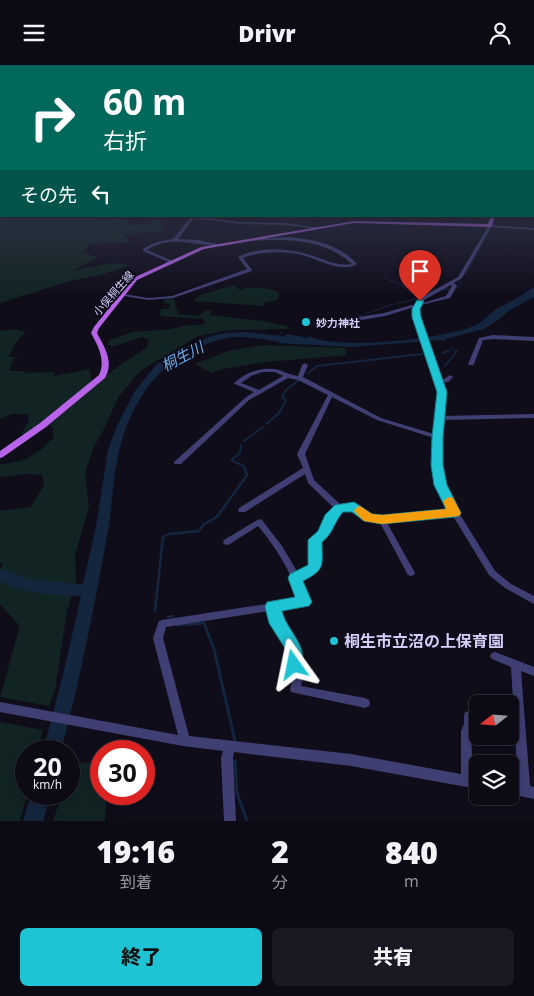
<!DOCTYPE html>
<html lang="ja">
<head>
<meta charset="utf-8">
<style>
  body { margin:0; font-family:"Open Sans","Noto Sans JP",sans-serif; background:#1a1822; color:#f1f3f6; height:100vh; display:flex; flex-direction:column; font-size:19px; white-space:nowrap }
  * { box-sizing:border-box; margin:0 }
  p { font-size:16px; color:#9a9aa0 }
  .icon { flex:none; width:28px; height:28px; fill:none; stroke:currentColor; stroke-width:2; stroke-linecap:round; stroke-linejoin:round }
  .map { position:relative; height:756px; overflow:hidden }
  .panel { display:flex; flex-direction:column; background:#0c0a14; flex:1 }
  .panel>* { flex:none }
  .banner { position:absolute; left:0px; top:0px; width:535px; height:152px; box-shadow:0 2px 12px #0003,0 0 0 1px #2c2b34; background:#00695c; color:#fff; overflow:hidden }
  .needle { width:32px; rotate:253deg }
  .fabs { position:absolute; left:469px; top:630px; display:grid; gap:10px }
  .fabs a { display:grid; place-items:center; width:50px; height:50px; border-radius:8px; background:#0c0a14; box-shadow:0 2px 12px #0003,0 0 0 1px #2c2b34; font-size:25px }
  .speed { position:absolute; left:15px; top:675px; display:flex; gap:10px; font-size:25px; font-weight:700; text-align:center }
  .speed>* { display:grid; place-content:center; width:65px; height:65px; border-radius:50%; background:#0c0a14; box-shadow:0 2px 12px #0003,0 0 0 1px #2c2b34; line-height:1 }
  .speed small { font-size:12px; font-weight:400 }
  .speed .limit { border:8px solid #d22; background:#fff; color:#111 }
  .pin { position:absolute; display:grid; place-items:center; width:42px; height:42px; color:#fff; margin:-51px -21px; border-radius:50% 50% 50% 0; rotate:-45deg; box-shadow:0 0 5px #0007 }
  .pin .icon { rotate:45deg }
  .me { position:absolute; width:55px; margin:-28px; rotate:348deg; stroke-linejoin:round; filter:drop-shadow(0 0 4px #0008) }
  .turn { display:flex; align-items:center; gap:18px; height:105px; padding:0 20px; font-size:22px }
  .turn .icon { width:65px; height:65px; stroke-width:2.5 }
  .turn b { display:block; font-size:35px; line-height:42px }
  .then { display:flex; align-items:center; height:48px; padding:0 20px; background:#0003; gap:10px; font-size:19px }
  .eta { display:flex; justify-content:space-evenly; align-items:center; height:85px; text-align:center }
  .eta b { font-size:30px; font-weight:800; line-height:35px }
  .cta { display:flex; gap:10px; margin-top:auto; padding:10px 20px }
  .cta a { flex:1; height:58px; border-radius:8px; background:#1ec3d4; color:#111; font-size:20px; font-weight:800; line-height:58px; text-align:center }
  .cta a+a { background:#1a1822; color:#f1f3f6 }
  header { display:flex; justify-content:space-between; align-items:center; height:65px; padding:0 20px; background:#0c0a14; font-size:22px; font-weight:800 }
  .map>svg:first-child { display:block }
  .green { fill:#112423 }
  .water { fill:#14253e }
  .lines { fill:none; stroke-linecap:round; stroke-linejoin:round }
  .stream-far3 { stroke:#14253e; stroke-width:1 }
  .stream-far2 { stroke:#14253e; stroke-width:2 }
  .stream-far1 { stroke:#14253e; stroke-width:2.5 }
  .stream { stroke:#14253e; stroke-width:3 }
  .river { fill:#14253e; fill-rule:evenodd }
  .minor { fill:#403f73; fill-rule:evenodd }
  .major { fill:#b764e9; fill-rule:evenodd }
  .route { fill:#1ec3d4; stroke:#147f8a }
  .slow { fill:#f59e0b }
  .poi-dot { fill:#1ec3d4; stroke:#100d1b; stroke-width:2 }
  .labels { text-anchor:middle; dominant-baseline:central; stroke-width:4; stroke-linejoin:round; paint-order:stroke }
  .far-street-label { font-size:11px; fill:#d2cef8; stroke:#100d1b }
  .far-poi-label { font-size:11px; font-weight:bold; fill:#d2cef8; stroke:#100d1b; text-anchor:start }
  .water-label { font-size:15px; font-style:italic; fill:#6aafea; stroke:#100d1b }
  .near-poi-label { font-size:16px; font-weight:bold; fill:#d2cef8; stroke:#100d1b; text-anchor:start }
</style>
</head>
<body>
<header><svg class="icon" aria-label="menu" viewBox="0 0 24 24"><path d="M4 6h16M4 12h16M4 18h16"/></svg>Drivr<svg class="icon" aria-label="person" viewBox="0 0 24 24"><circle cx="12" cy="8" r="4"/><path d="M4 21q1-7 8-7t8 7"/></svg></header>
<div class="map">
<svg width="534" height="756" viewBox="0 0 534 756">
  <rect width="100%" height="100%" fill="#100d1b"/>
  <g class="green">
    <path d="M0,141L1,151H87L102,156L114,153L128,156L130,161L149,159L152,157L149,155L165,156L160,159L164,167H146L123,170L130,176C116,181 90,172 83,187L97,192L74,206L110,198L131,200L100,210L69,216L0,238Z"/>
    <path d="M234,220L240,225C251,221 269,222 279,228L278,235L265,237L263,241L194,236L200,230Z"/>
    <polygon points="170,233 174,234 178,249 199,251 205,245 212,246 209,250 263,256 287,261 289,264 230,265 198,271 140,306 119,331 102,368 94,381 85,408 89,442 75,490 76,516 67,546 55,625 49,641 0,632 20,561 0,539 0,504 3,499 0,498 0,446 31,442 44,420 42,410 26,409 0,412 0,400 24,395 42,384 53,373 53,363 49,360 117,302 146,283 149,275 142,272 115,281 107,280 110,275 133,267 171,264 189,260 201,260 206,258 203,254 160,251 161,244 169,244 170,239 164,238 164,234"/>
    <polygon points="14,264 25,267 15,279 9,292 21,292 13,294 9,306 25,306 25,308 54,307 54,311 90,304 91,317 25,370 22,368 29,355 28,349 12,349 0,354 0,266"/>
    <polygon points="263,280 345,283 347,290 267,297 223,304 212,308 195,299 229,286"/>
    <polygon points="0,657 43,665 37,686 26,686 27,729 20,756 0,756"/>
    <polygon points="101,696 101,729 106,729 105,756 53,756 62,729 69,729 69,707 71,699"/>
  </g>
  <path class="water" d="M534,222V232L510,245L498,255L484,264L445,274L447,276L441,275L351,282L278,278L287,269L307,273L309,271C338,286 442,274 474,261C483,258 489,248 498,243C511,237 522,230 534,222Z"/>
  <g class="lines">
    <g class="stream-far3">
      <polyline points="307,151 315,153"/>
      <polyline points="533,151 534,153"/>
      <polyline points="430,199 436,207 437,214"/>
      <polyline points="466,208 490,164"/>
      <polyline points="384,213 400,219 416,231"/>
      <polyline points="458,222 461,217"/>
      <polyline points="431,224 436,216"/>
      <polyline points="440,225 450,224"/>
      <polyline points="397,239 414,234 431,224 436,225"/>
      <polyline points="365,249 393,239"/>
      <polyline points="321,258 362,250"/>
      <polyline points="305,261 318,258"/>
      <polyline points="275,274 282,267"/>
      <polyline points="452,282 456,287"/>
      <polyline points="446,287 454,283"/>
    </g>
    <g class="stream-far2">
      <polyline points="443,288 448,286"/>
      <polyline points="445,301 457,286"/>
      <polyline points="307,309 317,301 422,289"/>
      <polyline points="266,359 279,348 286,335 282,333 286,325 299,315"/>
      <polyline points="244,376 263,362"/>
      <polyline points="241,380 240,388 231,395 244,401 245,405"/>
    </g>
    <g class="stream-far1">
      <polyline points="155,546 163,472 169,469 199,466 204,459 217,452 247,410 245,404"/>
      <polyline points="168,552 173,551"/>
    </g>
    <g class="stream">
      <polyline points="177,560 204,558 214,584 235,676"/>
      <polyline points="235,696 237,728 247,756"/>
    </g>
    <g class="river">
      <polygon points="315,151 326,151 313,154 312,153"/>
      <path d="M245,267L297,273L301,276L297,279C276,277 254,271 233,272C216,274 201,281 187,288C147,309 125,353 117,396C112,421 112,446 107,471C94,543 80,615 61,686H43L63,610L81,531C53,530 25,529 0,516V504L32,515L83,519L96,462L108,385L117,361L135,326L156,300L179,285L211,271L225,268Z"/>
      <polygon points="31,729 51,729 43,756 23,756"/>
    </g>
    <g class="minor">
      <rect x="0" y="135" width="1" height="2"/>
      <path d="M181,151H194L240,157L286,158L319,163L317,164L286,160L240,159L194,153L178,174L199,175L217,179V181C194,180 169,170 147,185L173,196V197L171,198L143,186V184C152,178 162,175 173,174L190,153Z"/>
      <path d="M489,160L534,163V165L491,162L462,213L454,218L457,221L450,233L421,240L419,246L441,314H444L450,310L453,312L448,317L442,318L445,327L443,351L534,349V353L442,355L440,372L441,400L445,420L459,448L495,506L511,519L534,531V539L505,523L489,510L453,451L386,456L415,508L414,510L411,511L408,510L379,456C368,457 362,452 354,445L342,446L332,456L326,471L319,476V501C315,508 308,511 301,514L307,528L309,537L307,540L278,545L281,557L299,583L302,617L301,621L365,633L369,635L370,638L369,641L365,643L291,627L290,624L292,617L289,584L274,561L269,546L166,562L163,573L189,671L351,689L461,709V666L464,659V651L465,647L469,646L473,647L474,651V659L471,666L473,711L478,712V724L351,701L234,687L233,693L236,756H224L221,693L223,686L183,681L0,647V637L178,670L153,573L159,556L162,555L299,534C293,509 275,481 258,461L230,479L227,480L224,479L223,477L224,475L259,454L262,455L282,481L298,508L311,500V475L320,466L326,453L335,444L308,418L305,409L245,447H239L238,445L239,443L303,403L297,389L328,330L298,315L288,313L249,335L181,399H175L174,397L245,333L254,327L235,319L234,318C246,307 263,301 279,305C285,307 291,310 298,311L302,300L305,298L308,300L303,312L381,353L434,369L439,327L413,246L420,233L458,212ZM451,220L452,221L446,231L423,238L424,235ZM262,307H275L283,311L259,325L241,318L251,311ZM332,332L377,355L434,373L433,400L437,420L450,446L373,451L370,450L359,440H341L314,415L305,389Z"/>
      <path d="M285,172C310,173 340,179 357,199C339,209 316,192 297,189C279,186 259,187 243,193L252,205V206L173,233L148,235L124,231L122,230L124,229L148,233L172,231L247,204L238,192C255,182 288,183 307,189C321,193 337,202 352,199C323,173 287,174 250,176L248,175L250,174Z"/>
      <polygon points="412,240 414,241 414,242 385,251 321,262 318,260 321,258 384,248"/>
      <polygon points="493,270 534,272 534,276 493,274 483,275 474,299 473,300 469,300 468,299 479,273"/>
      <polygon points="495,587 534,602 534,611 521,606 530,721 534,722 534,734 510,729 510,717 518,719 511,602 492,594 490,591 492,588"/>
    </g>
    <path class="major" d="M491,151H495L492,161L490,162L354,158L204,184L137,215L99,263L97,268C105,283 114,297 105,313L46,362L3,392L0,393V386L40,358L99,310C106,295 98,281 91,268L94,262L133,213L201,182L354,156L488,159Z"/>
  </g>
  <linearGradient id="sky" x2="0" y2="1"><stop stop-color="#09070f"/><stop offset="0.54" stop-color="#31354a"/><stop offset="1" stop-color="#31354a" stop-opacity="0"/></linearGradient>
  <rect width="534" height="231" fill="url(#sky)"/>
  <path class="route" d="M417,235L424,236L420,244L421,252L447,327L443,372V400L447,420L461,448L459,451L455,452L382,459L364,456L352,447H343C334,457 333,469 322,477C322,501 326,504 303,516L312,537L309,541L282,546C287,567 311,582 300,605L294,607L289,605L286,600V585L269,558L265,542L267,537L295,532L288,513L290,509L308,500V475L318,466L325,450L335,440L354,437L372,449L382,450L446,444L434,420L431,400L432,372L437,327L412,252V244Z"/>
  <polygon class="slow" points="449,432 453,433 461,448 459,451 382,459 364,456 354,446 356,443 360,441 372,449 382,450 446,444 443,436"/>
  <g class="poi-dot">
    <circle cx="306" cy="257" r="5"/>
    <circle cx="334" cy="576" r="5"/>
  </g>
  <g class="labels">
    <g class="far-street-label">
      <text transform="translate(113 228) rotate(-49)">小俣桐生線</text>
    </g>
    <g class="far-poi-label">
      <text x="316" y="257">妙力神社</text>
    </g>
    <g class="water-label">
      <text transform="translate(182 291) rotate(-28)">桐生川</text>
    </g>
    <g class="near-poi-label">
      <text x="344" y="576">桐生市立沼の上保育園</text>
    </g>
  </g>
</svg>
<div class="fabs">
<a><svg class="needle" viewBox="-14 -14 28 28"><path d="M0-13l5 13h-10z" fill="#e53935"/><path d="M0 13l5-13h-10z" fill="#9a9aa0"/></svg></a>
<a><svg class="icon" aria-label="layers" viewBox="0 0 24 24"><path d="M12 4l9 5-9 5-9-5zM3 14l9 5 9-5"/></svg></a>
</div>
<div class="speed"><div>20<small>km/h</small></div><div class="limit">30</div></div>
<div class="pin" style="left:420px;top:236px;background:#d93025"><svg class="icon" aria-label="arrive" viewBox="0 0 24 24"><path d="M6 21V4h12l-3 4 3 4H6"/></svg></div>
<svg class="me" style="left:294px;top:600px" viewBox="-20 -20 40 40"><path d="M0-17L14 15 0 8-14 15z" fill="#1ec3d4" stroke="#fff" stroke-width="4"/></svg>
<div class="banner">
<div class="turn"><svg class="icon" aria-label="right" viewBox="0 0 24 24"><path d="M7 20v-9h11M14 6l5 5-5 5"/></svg><div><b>60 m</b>右折</div></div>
<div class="then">その先<svg class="icon" aria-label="left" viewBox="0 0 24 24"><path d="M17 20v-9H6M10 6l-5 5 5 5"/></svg></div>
</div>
</div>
<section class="panel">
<div class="eta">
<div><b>19:16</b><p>到着</p></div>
<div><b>2</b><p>分</p></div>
<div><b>840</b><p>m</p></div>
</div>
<div class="cta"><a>終了</a><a>共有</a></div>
</section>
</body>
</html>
